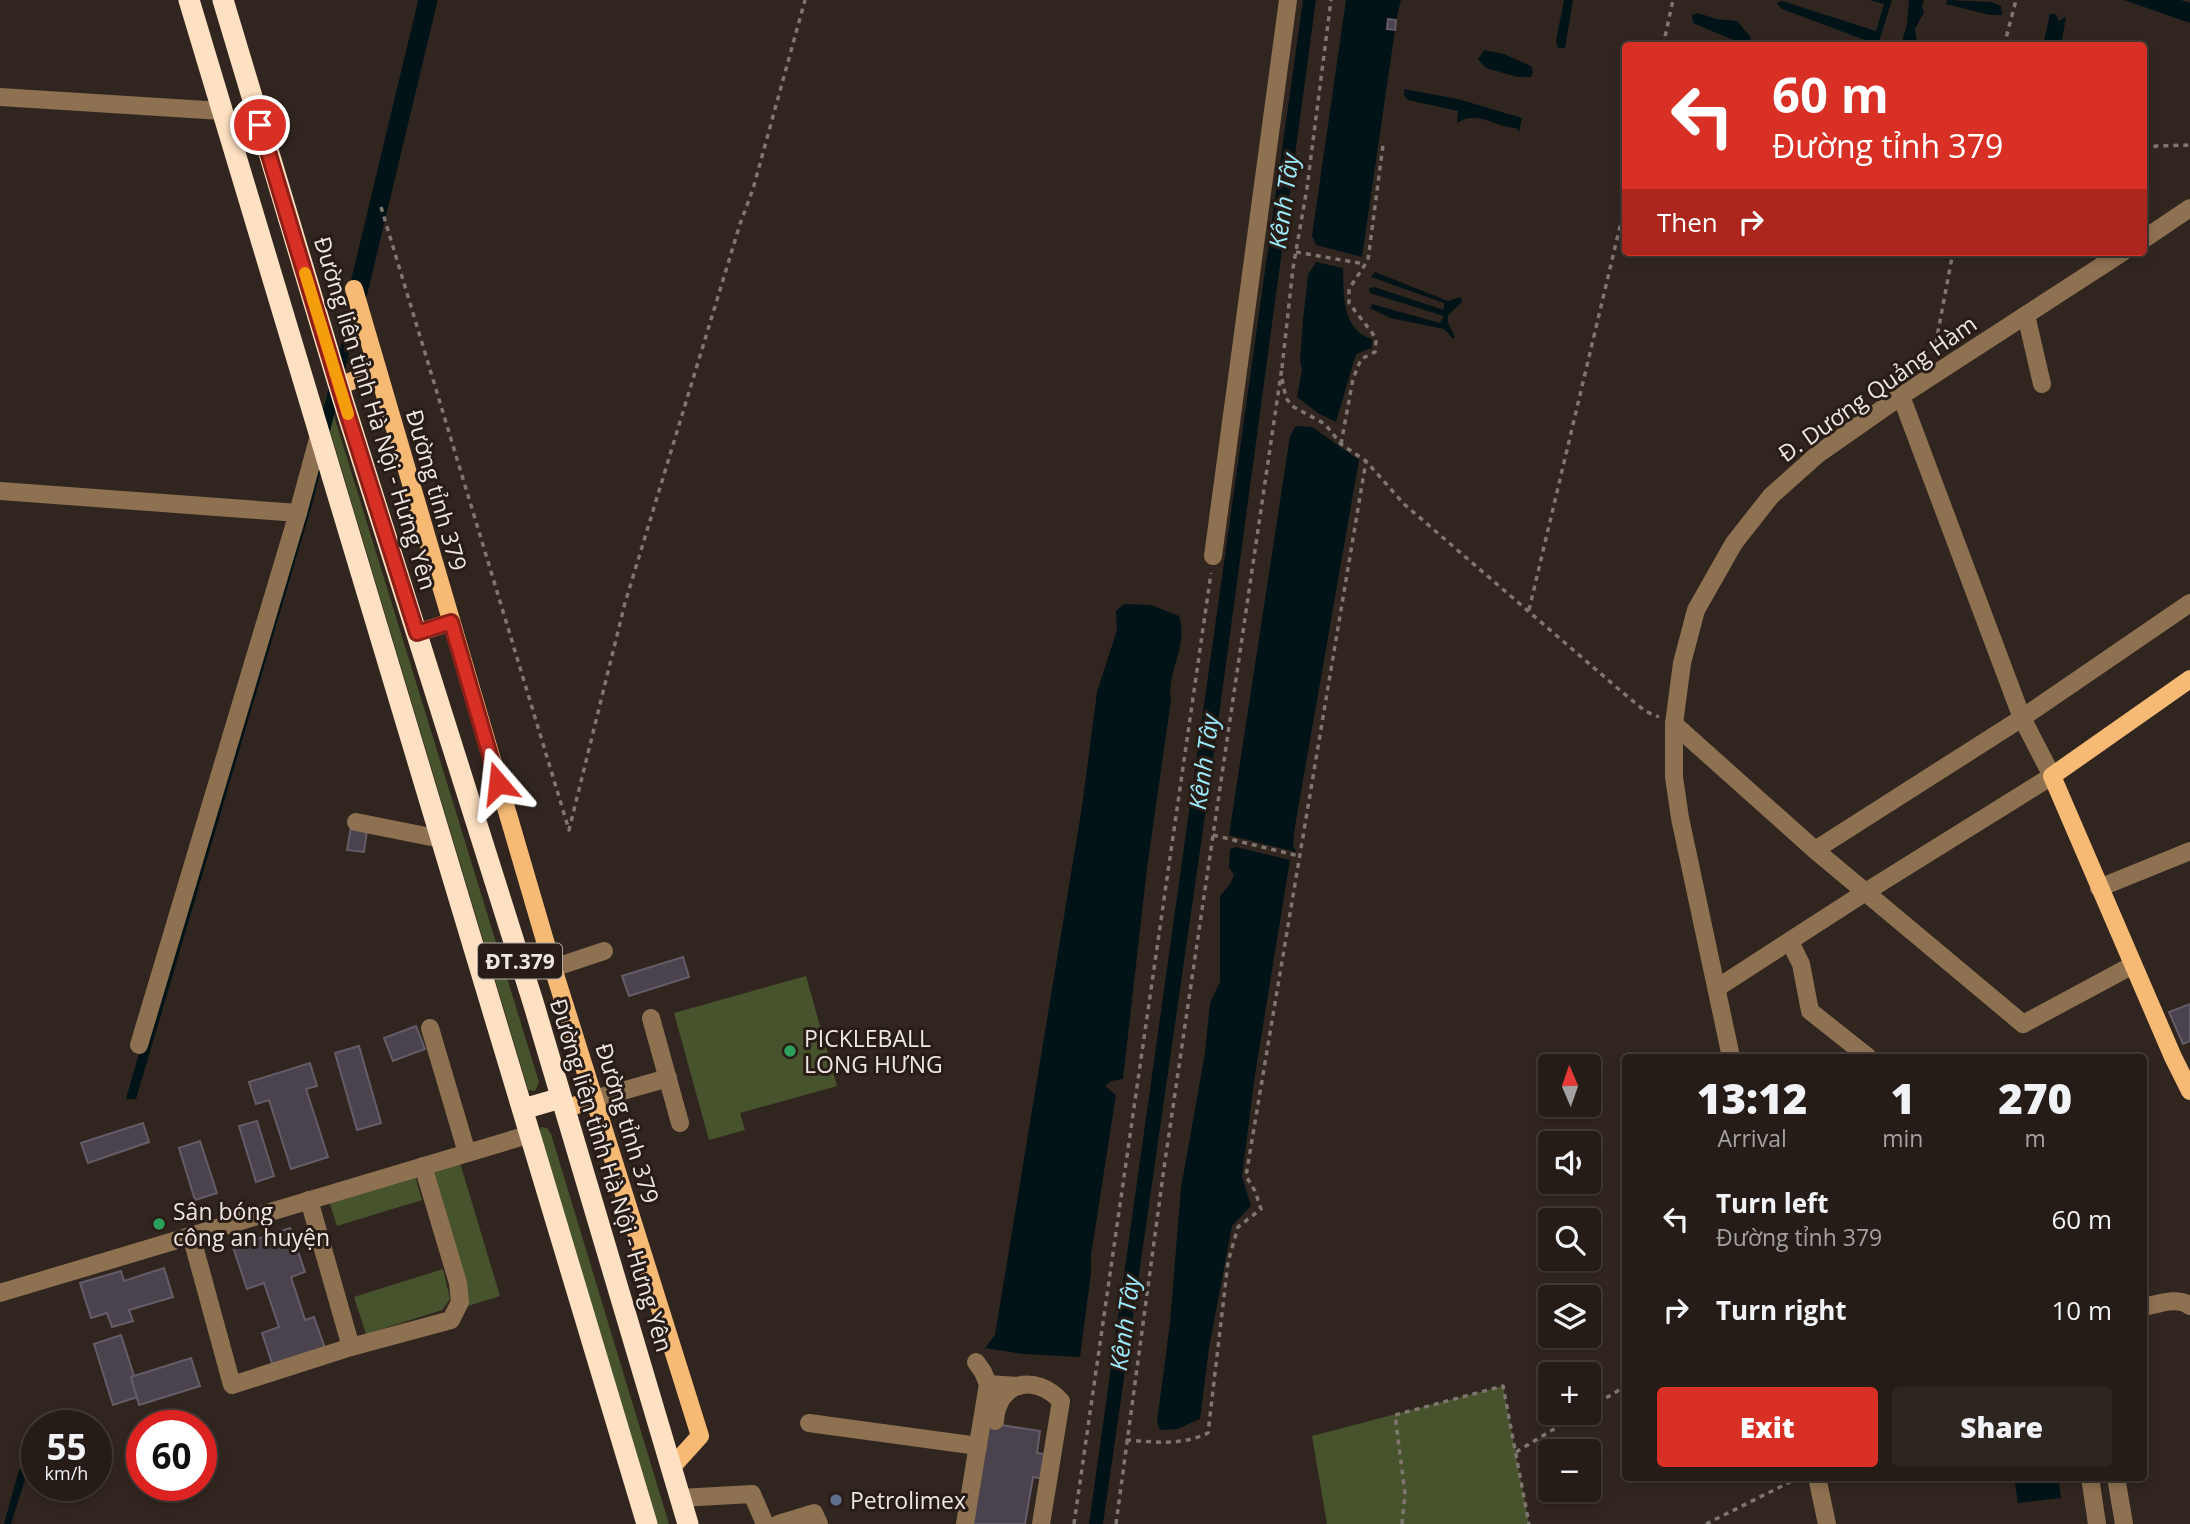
<!DOCTYPE html>
<html lang="en">
<head>
<meta charset="utf-8">
<style>
  body { margin:0; font-family:"Open Sans",sans-serif; background:#2d2520; color:#f1f3f6; height:100vh; display:flex; flex-direction:column; font-size:26px; white-space:nowrap }
  * { box-sizing:border-box; margin:0 }
  p { font-size:23px; color:#a3a1a1 }
  .icon { flex:none; width:38px; height:38px; fill:none; stroke:currentColor; stroke-width:2; stroke-linecap:round; stroke-linejoin:round }
  .map { position:relative; flex:1; overflow:hidden }
  .details { position:absolute; left:1622px; top:1054px; width:525px; height:427px; display:flex; flex-direction:column; background:#251c17; border-radius:7px; box-shadow:0 4px 10px #0003,0 0 0 2px #423a36 }
  .details>* { flex:none }
  .guide { position:absolute; left:1622px; top:42px; width:525px; height:214px; border-radius:7px; box-shadow:0 4px 10px #0003,0 0 0 2px #423a36; background:#d93025; color:#fff; overflow:hidden }
  .needle { width:46px; rotate:358deg }
  .controls { position:absolute; left:1538px; top:1054px; display:grid; gap:14px }
  .controls a { display:grid; place-items:center; width:63px; height:63px; border-radius:7px; background:#251c17; box-shadow:0 4px 10px #0003,0 0 0 2px #423a36; font-size:35px }
  .speed { position:absolute; left:21px; top:1410px; display:flex; gap:14px; font-size:35px; font-weight:700; text-align:center }
  .speed>* { display:grid; place-content:center; width:91px; height:91px; border-radius:50%; background:#251c17; box-shadow:0 4px 10px #0003,0 0 0 2px #423a36; line-height:1 }
  .speed small { font-size:18px; font-weight:400 }
  .speed .limit { border:10px solid #d22; background:#fff; color:#111 }
  .pin { position:absolute; display:grid; place-items:center; width:60px; height:60px; color:#fff; margin:-30px; border:4px solid #fff; border-radius:50%; box-shadow:0 2px 7px #0007 }
  .me { position:absolute; width:77px; margin:-38px; rotate:343deg; stroke-linejoin:round; filter:drop-shadow(0 0 5px #0008) }
  .turn { display:flex; align-items:center; gap:24px; height:147px; padding:0 35px; font-size:32px }
  .turn .icon { width:91px; height:91px; stroke-width:2.5 }
  .turn b { display:block; font-size:49px; line-height:60px }
  .then { display:flex; align-items:center; height:66px; padding:0 35px; background:#0003; gap:14px; font-size:26px }
  .eta { display:flex; justify-content:space-evenly; align-items:center; height:119px; text-align:center }
  .eta b { font-size:42px; font-weight:800; line-height:49px }
  .primary-button { display:flex; gap:14px; margin-top:auto; padding:14px 35px }
  .primary-button a { flex:1; height:80px; border-radius:7px; background:#d93025; color:#fff; font-size:28px; font-weight:800; line-height:80px; text-align:center }
  .primary-button a+a { background:#2d2520; color:#f1f3f6 }
  ul { padding:0; list-style:none }
  li { display:flex; align-items:center; gap:21px; height:91px; padding:0 35px }
  li div { flex:1 }
  li b { display:block; font-size:26px }
  li em { font-style:normal }
  .map>svg:first-child { display:block }
  .green { fill:#47532c }
  .water { fill:#011317 }
  .lines { fill:none; stroke-linecap:round; stroke-linejoin:round }
  .canal { stroke:#011317; stroke-width:19 }
  .building { fill:#4a434d; stroke:#645c68; stroke-width:2 }
  .path { stroke:#7f7670; stroke-width:3.5; stroke-dasharray:5 5; stroke-linecap:butt }
  .minor { stroke:#8e7151; stroke-width:18 }
  .major { stroke:#f6ba75; stroke-width:18 }
  .highway { stroke:#fee1c2; stroke-width:21 }
  .route-casing { stroke:#8d1f18; stroke-width:18 }
  .route { stroke:#d93025; stroke-width:12 }
  .slow { stroke:#f59e0b; stroke-width:12 }
  .leisure-dot { fill:#2e9e5b; stroke:#271c16; stroke-width:2.5 }
  .service-dot { fill:#5c6f8a; stroke:#271c16; stroke-width:2.5 }
  .labels { text-anchor:middle; dominant-baseline:central; stroke-width:6; stroke-linejoin:round; paint-order:stroke }
  .shield { fill:#271c16; stroke:#b2a9a5; stroke-width:2 }
  .shield-label { font-size:21px; font-weight:bold; fill:#eee6e2 }
  .street-label { font-size:23px; fill:#eee6e2; stroke:#271c16 }
  .poi-label { font-size:23px; fill:#eee6e2; stroke:#271c16; text-anchor:start }
  .water-label { font-size:24px; font-style:italic; fill:#9be9fa; stroke:#271c16 }
</style>
</head>
<body>
<div class="map">
<svg width="2190" height="1524" viewBox="0 0 2190 1524">
  <rect width="100%" height="100%" fill="#31261f"/>
  <g class="green">
    <polygon points="327,393 539,1082 535,1091 528,1090 527,1086 323,407"/>
    <polygon points="806,976 837,1086 740,1113 745,1130 709,1140 674,1013"/>
    <polygon points="541,1127 547,1128 551,1134 669,1524 658,1524 539,1132"/>
    <polygon points="460,1163 500,1296 468,1306 428,1173"/>
    <polygon points="414,1172 422,1200 337,1226 328,1198"/>
    <polygon points="443,1269 450,1299 442,1310 366,1334 354,1297"/>
    <polygon points="1503,1386 1529,1524 1327,1524 1312,1436"/>
  </g>
  <g class="water">
    <polygon points="1303,0 1316,0 1211,774 1103,1524 1089,1524"/>
    <polygon points="1346,0 1401,0 1396,20 1388,20 1387,29 1395,30 1362,257 1316,245 1312,236"/>
    <polygon points="1564,0 1573,0 1565,48 1558,48 1556,41"/>
    <polygon points="1870,0 1892,0 1878,45 1782,9 1777,3 1782,1 1876,31 1884,4"/>
    <polygon points="1909,0 1924,0 1922,6 1924,12 1915,29 1917,45 1901,45 1907,24"/>
    <polygon points="1947,0 1992,2 2001,6 2002,15 1990,15 1946,4"/>
    <polygon points="2124,0 2181,0 2190,3 2190,23"/>
    <polygon points="1698,13 1716,19 1737,21 1750,36 1751,41 1745,45 1693,23 1692,15"/>
    <polygon points="2050,14 2056,14 2059,21 2066,17 2061,45 2043,45"/>
    <polygon points="1484,50 1504,54 1531,66 1533,72 1531,77 1517,77 1486,68 1478,59"/>
    <path d="M1404,89L1458,99L1522,118L1519,132L1516,128C1493,127 1479,109 1457,123L1458,111L1408,100L1404,95Z"/>
    <path d="M1316,262L1343,268C1344,293 1341,330 1372,339V348L1356,354L1336,422L1318,413L1297,397L1302,370L1300,360L1303,320L1308,275Z"/>
    <polygon points="363,268 369,272 313,501 136,1099 126,1099"/>
    <polygon points="1375,272 1448,301 1461,297 1462,302 1448,315 1448,323 1455,337 1453,339 1444,329 1390,318 1370,308 1372,304 1440,323 1444,316 1370,293 1369,288 1374,287 1444,310 1444,303 1371,277"/>
    <polygon points="1296,426 1312,427 1359,460 1295,826 1293,845 1296,852 1229,835 1290,436"/>
    <path d="M1124,604L1151,605L1179,616C1189,647 1166,671 1171,700L1147,868L1123,1079L1111,1081L1105,1086L1116,1095L1091,1255V1273L1080,1357L1023,1354L985,1348L995,1335L1082,807L1097,692L1117,630L1116,611Z"/>
    <polygon points="1236,847 1290,860 1255,1075 1242,1176 1251,1206 1232,1226 1209,1348 1200,1419 1177,1429 1160,1430 1157,1422 1170,1323 1181,1188 1205,1053 1210,1003 1220,982 1220,896 1230,884 1234,875 1229,867 1230,849"/>
    <polygon points="23,1469 28,1470 11,1524 4,1524 19,1470"/>
    <polygon points="2014,1477 2058,1477 2061,1498 2018,1503"/>
  </g>
  <g class="lines">
    <polyline class="canal" points="358,292 428,0"/>
  </g>
  <g class="building">
    <polygon points="1388,19 1396,20 1395,30 1387,29"/>
    <polygon points="351,827 367,830 364,852 347,850"/>
    <polygon points="683,957 689,977 629,996 622,976"/>
    <polygon points="2190,1004 2190,1041 2183,1044 2169,1012"/>
    <polygon points="416,1026 425,1049 393,1061 384,1038"/>
    <polygon points="359,1046 381,1123 357,1130 335,1053"/>
    <polygon points="310,1063 317,1086 306,1089 328,1157 291,1169 269,1100 256,1104 249,1082"/>
    <polygon points="257,1121 274,1176 256,1182 239,1126"/>
    <polygon points="143,1123 149,1142 88,1163 81,1143"/>
    <polygon points="200,1141 217,1193 195,1200 179,1148"/>
    <polygon points="290,1228 305,1272 291,1277 305,1320 314,1317 326,1351 274,1369 262,1333 279,1327 264,1283 247,1289 233,1247"/>
    <polygon points="164,1268 173,1297 129,1310 133,1321 112,1327 107,1313 91,1318 80,1283 121,1271 124,1281"/>
    <polygon points="121,1335 134,1376 131,1377 137,1397 113,1405 94,1344"/>
    <polygon points="191,1358 200,1386 139,1405 131,1377"/>
    <polygon points="988,1423 1040,1431 1037,1453 1049,1455 1045,1479 1033,1477 1025,1524 972,1524"/>
  </g>
  <g class="lines">
    <g class="path">
      <polyline points="1663,46 1673,0"/>
      <polyline points="2004,46 2016,0"/>
      <polyline points="2144,150 2156,146 2190,145"/>
      <polyline points="381,207 569,830 625,603 740,224 753,189 805,0"/>
      <polyline points="1296,252 1365,264"/>
      <polyline points="1934,353 1953,252"/>
      <polyline points="1282,368 1293,268 1307,188 1331,0"/>
      <polyline points="1282,379 1286,398 1292,406 1325,424 1341,444 1366,461 1404,504 1622,692 1645,711 1659,717"/>
      <polyline points="1341,444 1353,379 1361,359 1375,352 1376,341 1373,334 1349,303 1349,289 1368,260 1383,145"/>
      <polyline points="1529,610 1626,201"/>
      <polyline points="1213,835 1299,856"/>
      <polyline points="1589,1408 1626,1386"/>
      <path d="M1126,1440C1155,1442 1181,1446 1208,1433L1228,1262L1238,1227L1261,1209L1255,1191L1246,1176L1366,461"/>
      <polyline points="1516,1452 1582,1412"/>
      <polyline points="1074,1524 1211,573"/>
      <polyline points="1116,1524 1164,1168 1282,367"/>
      <polyline points="1402,1524 1405,1494 1395,1415 1503,1386 1529,1524"/>
      <polyline points="1706,1524 1800,1477"/>
    </g>
    <g class="minor">
      <polyline points="0,97 222,111"/>
      <polyline points="2144,239 2190,208"/>
      <polyline points="2026,315 2042,384"/>
      <polyline points="0,491 298,513 319,435"/>
      <polyline points="1213,556 1288,0"/>
      <polyline points="1674,724 1815,850 2023,1024 2133,965"/>
      <polyline points="356,822 441,839"/>
      <polyline points="1815,850 2022,718 2190,603"/>
      <polyline points="2099,888 2190,851"/>
      <polyline points="1790,942 1801,964 1810,1011 1868,1057"/>
      <polyline points="553,968 604,951"/>
      <polyline points="1717,988 1864,893 2052,776 2022,718 1901,396"/>
      <polyline points="651,1018 680,1123"/>
      <polyline points="430,1028 467,1153"/>
      <polyline points="139,1045 298,513"/>
      <polyline points="1731,1057 1680,818 1674,777 1674,724 1682,663 1696,610 1734,543 1771,496 1818,454 1901,396 2123,252"/>
      <polyline points="594,1099 668,1078"/>
      <polyline points="309,1200 351,1347 451,1320 460,1302 458,1283 423,1166"/>
      <polyline points="191,1235 232,1385 351,1347"/>
      <polyline points="0,1293 531,1134"/>
      <path d="M2144,1307C2158,1304 2178,1296 2190,1306"/>
      <polyline points="976,1362 983,1372 988,1384"/>
      <path d="M995,1421C998,1381 1035,1373 1061,1401L1041,1524"/>
      <polyline points="809,1423 978,1446"/>
      <polyline points="1817,1477 1827,1524"/>
      <polyline points="2090,1477 2097,1524"/>
      <polyline points="2116,1477 2124,1524"/>
      <polyline points="680,1498 752,1494 765,1524"/>
      <polyline points="778,1524 814,1513 819,1524"/>
      <polyline points="965,1524 988,1384 1019,1386"/>
    </g>
    <g class="major">
      <polyline points="354,289 553,968 700,1436 671,1468"/>
      <polyline points="339,386 377,371"/>
      <polyline points="417,633 451,622"/>
      <polyline points="2190,679 2052,776 2173,1057 2190,1091"/>
      <polyline points="565,1109 594,1099"/>
    </g>
    <g class="highway">
      <polyline points="189,0 647,1524"/>
      <polyline points="223,0 343,400 533,1002 688,1524"/>
      <polyline points="523,1109 561,1098"/>
    </g>
  </g>
  <g class="lines">
    <g class="route-casing">
      <polyline id="route" points="260,125 343,400 417,633 451,622 498,783"/>
    </g>
    <use href="#route" class="route"/>
    <polyline class="slow" points="305,273 348,414"/>
  </g>
  <g class="leisure-dot">
    <circle cx="790" cy="1051" r="7"/>
    <circle cx="159" cy="1224" r="7"/>
  </g>
  <circle class="service-dot" cx="836" cy="1500" r="7"/>
  <g class="labels">
    <rect class="shield" x="478" y="943.5" width="84" height="35" rx="5"/>
    <g class="shield-label">
      <text x="520" y="961">ĐT.379</text>
    </g>
    <g class="street-label">
      <text transform="translate(1877 388) rotate(-35)">Đ. Dương Quảng Hàm</text>
      <text transform="translate(376 413) rotate(73)">Đường liên tỉnh Hà Nội - Hưng Yên</text>
      <text transform="translate(437 490) rotate(74)">Đường tỉnh 379</text>
      <text transform="translate(628 1123) rotate(73)">Đường tỉnh 379</text>
      <text transform="translate(612 1175) rotate(73)">Đường liên tỉnh Hà Nội - Hưng Yên</text>
    </g>
    <g class="poi-label">
      <text x="804" y="1038">PICKLEBALL<tspan x="804" dy="26">LONG HƯNG</tspan></text>
      <text x="173" y="1211">Sân bóng<tspan x="173" dy="26">công an huyện</tspan></text>
      <text x="850" y="1500">Petrolimex</text>
    </g>
    <g class="water-label">
      <text transform="translate(1283 201) rotate(-82)">Kênh Tây</text>
      <text transform="translate(1203 762) rotate(-82)">Kênh Tây</text>
      <text transform="translate(1124 1323) rotate(-82)">Kênh Tây</text>
    </g>
  </g>
</svg>
<div class="controls">
<a><svg class="needle" viewBox="-14 -14 28 28"><path d="M0-13l5 13h-10z" fill="#e53935"/><path d="M0 13l5-13h-10z" fill="#a3a1a1"/></svg></a>
<a><svg class="icon" aria-label="sound" viewBox="0 0 24 24"><path d="M4 9h4l5-4v14l-5-4H4zM17 9q2 3 0 6"/></svg></a>
<a><svg class="icon" aria-label="search" viewBox="0 0 24 24"><circle cx="10" cy="10" r="6"/><path d="M15 15l6 6"/></svg></a>
<a><svg class="icon" aria-label="layers" viewBox="0 0 24 24"><path d="M12 4l9 5-9 5-9-5zM3 14l9 5 9-5"/></svg></a>
<a>+</a>
<a>−</a>
</div>
<div class="speed"><div>55<small>km/h</small></div><div class="limit">60</div></div>
<div class="pin" style="left:260px;top:125px;background:#d93025"><svg class="icon" aria-label="arrive" viewBox="0 0 24 24"><path d="M6 21V4h12l-3 4 3 4H6"/></svg></div>
<svg class="me" style="left:498px;top:783px" viewBox="-20 -20 40 40"><path d="M0-17L14 15 0 8-14 15z" fill="#d93025" stroke="#fff" stroke-width="4"/></svg>
<div class="guide">
<div class="turn"><svg class="icon" aria-label="left" viewBox="0 0 24 24"><path d="M17 20v-9H6M10 6l-5 5 5 5"/></svg><div><b>60 m</b>Đường tỉnh 379</div></div>
<div class="then">Then<svg class="icon" aria-label="right" viewBox="0 0 24 24"><path d="M7 20v-9h11M14 6l5 5-5 5"/></svg></div>
</div>
<section class="details">
<div class="eta">
<div><b>13:12</b><p>Arrival</p></div>
<div><b>1</b><p>min</p></div>
<div><b>270</b><p>m</p></div>
</div>
<ul>
<li><svg class="icon" aria-label="left" viewBox="0 0 24 24"><path d="M17 20v-9H6M10 6l-5 5 5 5"/></svg><div><b>Turn left</b><p>Đường tỉnh 379</p></div><em>60 m</em></li>
<li><svg class="icon" aria-label="right" viewBox="0 0 24 24"><path d="M7 20v-9h11M14 6l5 5-5 5"/></svg><div><b>Turn right</b></div><em>10 m</em></li>
</ul>
<div class="primary-button"><a>Exit</a><a>Share</a></div>
</section>
</div>
</body>
</html>
